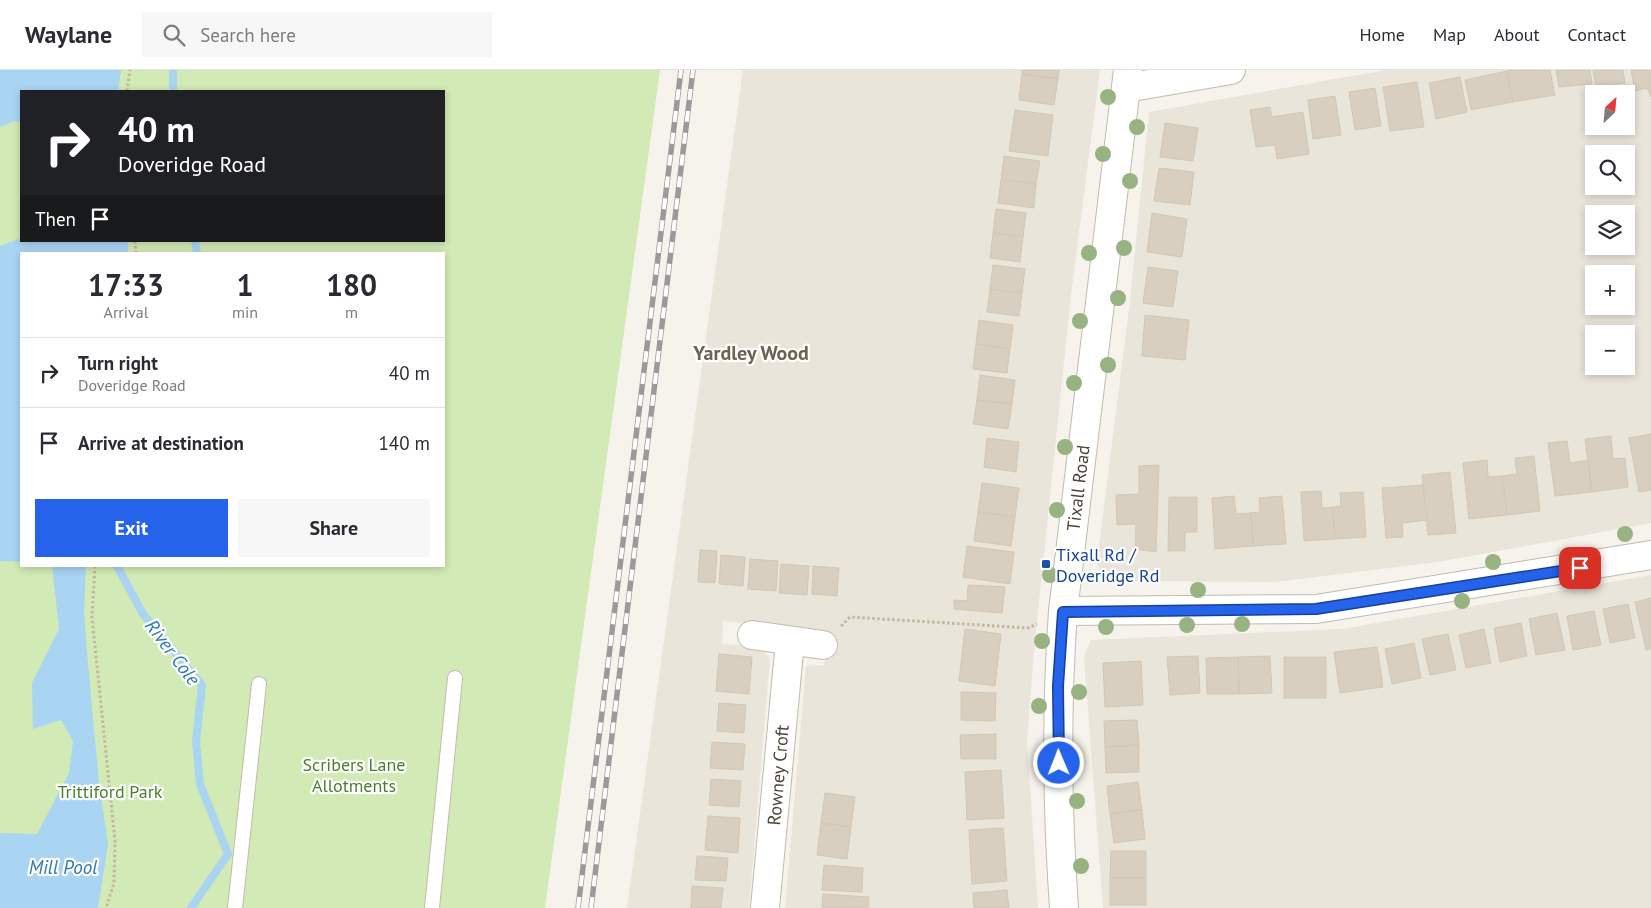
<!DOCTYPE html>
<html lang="en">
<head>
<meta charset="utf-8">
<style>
  body { margin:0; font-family:"PT Sans",sans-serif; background:#f7f7f7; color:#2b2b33; height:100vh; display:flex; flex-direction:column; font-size:19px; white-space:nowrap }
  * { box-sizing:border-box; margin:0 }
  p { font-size:16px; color:#7c7c81 }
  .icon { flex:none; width:28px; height:28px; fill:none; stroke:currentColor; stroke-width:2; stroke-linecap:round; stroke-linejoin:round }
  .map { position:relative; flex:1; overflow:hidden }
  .drawer { position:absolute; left:20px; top:182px; width:425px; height:315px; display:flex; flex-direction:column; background:#fff; border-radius:0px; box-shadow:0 2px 8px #0003 }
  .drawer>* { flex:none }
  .banner { position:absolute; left:20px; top:20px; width:425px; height:152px; border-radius:0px; box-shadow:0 2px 8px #0003; background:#202124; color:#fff; overflow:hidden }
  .needle { width:32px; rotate:26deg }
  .fabs { position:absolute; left:1585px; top:15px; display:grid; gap:10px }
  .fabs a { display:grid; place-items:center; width:50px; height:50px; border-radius:0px; background:#fff; box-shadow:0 2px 8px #0003; font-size:25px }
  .pin { position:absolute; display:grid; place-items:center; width:42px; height:42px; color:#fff; margin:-21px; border-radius:10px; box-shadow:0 2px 8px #0006 }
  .me { position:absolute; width:55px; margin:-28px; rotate:359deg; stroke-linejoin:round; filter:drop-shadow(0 0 4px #0008) }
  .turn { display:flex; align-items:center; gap:18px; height:105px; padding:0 15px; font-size:22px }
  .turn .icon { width:65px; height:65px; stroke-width:2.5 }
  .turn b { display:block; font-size:35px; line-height:42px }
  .then { display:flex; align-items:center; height:48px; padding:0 15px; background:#0003; gap:10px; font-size:19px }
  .eta { display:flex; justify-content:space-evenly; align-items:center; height:85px; text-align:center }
  .eta b { font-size:30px; font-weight:700; line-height:35px }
  .cta { display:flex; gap:10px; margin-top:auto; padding:10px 15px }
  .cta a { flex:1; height:58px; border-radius:0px; background:#2563eb; color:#fff; font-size:20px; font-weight:700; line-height:58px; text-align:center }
  .cta a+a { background:#f7f7f7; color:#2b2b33 }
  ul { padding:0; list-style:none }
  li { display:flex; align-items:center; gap:15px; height:70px; padding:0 15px; border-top:1px solid #e1e1e2 }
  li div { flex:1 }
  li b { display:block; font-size:19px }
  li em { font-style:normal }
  header { display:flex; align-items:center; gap:30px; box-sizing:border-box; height:70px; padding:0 25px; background:#fff; border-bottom:1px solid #e1e1e2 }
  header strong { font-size:24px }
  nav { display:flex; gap:28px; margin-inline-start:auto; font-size:18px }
  .search { width:350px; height:45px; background:#f7f7f7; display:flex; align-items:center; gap:12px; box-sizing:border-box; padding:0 18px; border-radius:0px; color:#7c7c81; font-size:19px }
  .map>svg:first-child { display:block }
  .residential { fill:#eae5da; fill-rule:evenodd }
  .green { fill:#d2eab5; fill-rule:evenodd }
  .water { fill:#a9d4f2 }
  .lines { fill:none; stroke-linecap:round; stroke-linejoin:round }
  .stream { stroke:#a9d4f2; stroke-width:8 }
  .building { fill:#d8cfc1; stroke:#d3c7b4 }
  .service-casing { stroke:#c2bbae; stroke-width:16 }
  .minor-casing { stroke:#c2bbae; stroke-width:30 }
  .path { stroke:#c4b79f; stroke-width:3; stroke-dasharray:2.5 2.5; stroke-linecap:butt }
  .service { stroke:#fff; stroke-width:14 }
  .minor { stroke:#fff; stroke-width:28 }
  .rail-casing { stroke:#9a9a9a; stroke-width:5.5 }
  .rail { stroke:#fff; stroke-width:4; stroke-dasharray:11; stroke-linecap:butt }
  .tree { fill:#97b381 }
  .route-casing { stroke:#184099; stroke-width:12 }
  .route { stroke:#2563eb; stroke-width:9 }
  .transit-dot { fill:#1a4fb4; stroke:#fff; stroke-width:2 }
  .labels { text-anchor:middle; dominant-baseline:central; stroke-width:4.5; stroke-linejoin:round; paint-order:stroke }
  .street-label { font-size:18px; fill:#4b4439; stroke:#fff }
  .transit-label { font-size:18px; fill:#164399; stroke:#fff; text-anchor:start }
  .park-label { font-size:18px; fill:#4a7f2a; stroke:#fff }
  .water-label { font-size:19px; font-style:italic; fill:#2e7ab2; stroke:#fff }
  .quarter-label { font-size:20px; font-weight:bold; fill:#6e6250; stroke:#fff }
</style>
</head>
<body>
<header>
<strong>Waylane</strong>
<div class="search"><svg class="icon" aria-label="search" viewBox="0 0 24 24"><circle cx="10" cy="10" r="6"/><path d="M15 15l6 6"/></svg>Search here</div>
<nav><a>Home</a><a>Map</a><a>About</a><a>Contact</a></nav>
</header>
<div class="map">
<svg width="1651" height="838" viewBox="0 0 1651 838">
  <rect width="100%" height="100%" fill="#f6f3ec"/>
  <g class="residential">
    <polygon points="743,0 1100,0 1071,225 1035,570 1027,670 1038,838 785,838 806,596 824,595 828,563 723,551 722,574 758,575 770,588 749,838 627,838"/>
    <path d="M1386,0H1651V453L1438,492L1276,512L1105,511L1097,492L1130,231L1149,42ZM1594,24H1626V56H1594ZM1594,84H1626V116H1594ZM1594,144H1626V176H1594ZM1594,204H1626V236H1594ZM1594,264H1626V296H1594Z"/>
    <polygon points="1651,505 1651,838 1103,838 1084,587 1091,570 1342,559"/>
  </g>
  <path class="green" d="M0,0H660L545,838H0ZM21,21H444V171H21ZM21,184H444V496H21Z"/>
  <g class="water">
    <polygon points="0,0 121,0 118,21 21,21 21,52 15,51 0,57"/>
    <polygon points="21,168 21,171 128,171 128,184 21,184 21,492 0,491 0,176"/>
    <polygon points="52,496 86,496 84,544 87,582 99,714 108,774 98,838 0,838 0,763 37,764 69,703 73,671 61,650 33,659 32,613 59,559"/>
  </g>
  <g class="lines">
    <g class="stream">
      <polyline points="173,21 173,0"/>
      <polyline points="195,171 197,184"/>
      <polyline points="117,496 143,544 202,615 196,672 200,714 228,784 191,838"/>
    </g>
  </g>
  <g class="building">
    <polygon points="1022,0 1059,0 1058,9 1022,4"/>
    <polygon points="1515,0 1550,0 1555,25 1513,32 1507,1"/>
    <polygon points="1556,0 1590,0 1592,14 1559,17"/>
    <polygon points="1593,0 1623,0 1625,13 1596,17"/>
    <polygon points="1631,0 1651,0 1651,27 1647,18 1635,21"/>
    <polygon points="1507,1 1513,32 1471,40 1465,10"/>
    <polygon points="1022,4 1058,9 1054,35 1019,30"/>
    <polygon points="1460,7 1467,42 1436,49 1429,13"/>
    <polygon points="1417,12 1424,57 1390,61 1383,17"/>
    <polygon points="1375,18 1381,56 1355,60 1349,22"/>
    <polygon points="1335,26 1341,65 1313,69 1308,30"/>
    <polygon points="1270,37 1272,47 1303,42 1309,84 1277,89 1275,75 1256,77 1250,40"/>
    <polygon points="1015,40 1053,45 1048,86 1009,81"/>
    <polygon points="1165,53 1198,58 1193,91 1160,87"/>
    <polygon points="1004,86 1040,91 1036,114 1001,110"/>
    <polygon points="1159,98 1194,102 1190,135 1154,131"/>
    <polygon points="1001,110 1036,114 1034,138 998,133"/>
    <polygon points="996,139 1026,143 1023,167 993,163"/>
    <polygon points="1152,143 1187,149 1182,187 1147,182"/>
    <polygon points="993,163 1023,167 1020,192 990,188"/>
    <polygon points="993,195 1025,199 1022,223 990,219"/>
    <polygon points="1148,197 1178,201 1173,237 1143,233"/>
    <polygon points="990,219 1022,223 1019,246 987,242"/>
    <polygon points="1145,245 1189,250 1185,290 1142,286"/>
    <polygon points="979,250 1013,255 1010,279 976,274"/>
    <polygon points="976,274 1010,279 1007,303 973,299"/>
    <polygon points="980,305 1015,310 1012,334 977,330"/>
    <polygon points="977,330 1012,334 1008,359 973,354"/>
    <polygon points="1651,364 1651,420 1639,422 1629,368"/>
    <polygon points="1611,366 1613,389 1625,388 1628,417 1592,422 1585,369"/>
    <polygon points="987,368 1019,372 1016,402 984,397"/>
    <polygon points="1567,371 1570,393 1588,390 1592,422 1555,426 1548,373"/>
    <polygon points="1534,386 1540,441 1507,445 1502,406 1517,404 1515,388"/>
    <polygon points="1487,390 1488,407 1502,406 1507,445 1469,449 1463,393"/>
    <polygon points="1159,395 1156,482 1135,479 1136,454 1117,455 1116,425 1139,424 1139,396"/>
    <polygon points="1450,402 1456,463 1428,465 1422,405"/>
    <polygon points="982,413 1019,418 1015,447 978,442"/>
    <polygon points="1423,415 1427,450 1402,453 1403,467 1386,468 1382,418"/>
    <polygon points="1321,421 1322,438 1333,437 1335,469 1304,471 1301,422"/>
    <polygon points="1363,422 1366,467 1335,469 1333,437 1341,436 1340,423"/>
    <polygon points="1234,426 1236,444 1251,443 1253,476 1215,479 1212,428"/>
    <polygon points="1282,426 1286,474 1253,476 1251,443 1260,442 1259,428"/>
    <polygon points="1169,427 1197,427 1197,462 1185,462 1185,481 1168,481"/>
    <polygon points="978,442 1015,447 1011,476 974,471"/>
    <polygon points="967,476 1014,482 1010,514 963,507"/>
    <polygon points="700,480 717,481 715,513 698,512"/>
    <polygon points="721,485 745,487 743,516 719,514"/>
    <polygon points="750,489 778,491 776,521 748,519"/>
    <polygon points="781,494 809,496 807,525 779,523"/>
    <polygon points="813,496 839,498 837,526 812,524"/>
    <polygon points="968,515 1005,517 1002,543 954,539 954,530 967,531"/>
    <polygon points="1651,528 1651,579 1646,580 1635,532"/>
    <polygon points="1628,534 1635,568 1610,573 1603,539"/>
    <polygon points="1594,541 1601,575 1573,580 1567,546"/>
    <polygon points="1557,543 1565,580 1536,585 1529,549"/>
    <polygon points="1521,553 1527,586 1500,592 1494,558"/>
    <polygon points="965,559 1001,564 995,616 959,611"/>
    <polygon points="1484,559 1491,593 1466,598 1459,565"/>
    <polygon points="1448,564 1456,600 1430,605 1422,569"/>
    <polygon points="1414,573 1421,608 1392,614 1385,579"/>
    <polygon points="1377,577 1383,617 1340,623 1334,582"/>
    <polygon points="719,584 752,587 749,624 716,621"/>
    <polygon points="1198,586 1200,623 1170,625 1167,587"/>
    <polygon points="1270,586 1272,623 1239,624 1238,587"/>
    <polygon points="1238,587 1239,624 1207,624 1206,588"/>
    <rect x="1284" y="587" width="42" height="41"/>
    <polygon points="1141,591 1143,635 1105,637 1103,593"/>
    <polygon points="961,622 996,623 995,651 961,650"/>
    <polygon points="719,633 746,635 744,663 717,661"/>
    <polygon points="1137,650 1139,675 1105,677 1104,651"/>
    <polygon points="996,664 996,689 961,689 960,665"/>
    <polygon points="712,672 745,674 743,700 710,698"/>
    <polygon points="1139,675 1139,702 1106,703 1105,677"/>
    <polygon points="1001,700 1004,748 967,750 965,702"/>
    <polygon points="711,709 741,711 739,737 709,735"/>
    <polygon points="1138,712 1142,740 1110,744 1107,716"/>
    <polygon points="825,723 855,727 851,757 821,753"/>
    <polygon points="1142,740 1145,769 1114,773 1110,744"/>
    <polygon points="708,746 740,748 738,783 705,780"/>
    <polygon points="821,753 851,757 847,789 817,785"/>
    <polygon points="1003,758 1007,811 972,814 969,760"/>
    <polygon points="1111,781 1146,781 1146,808 1110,808"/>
    <polygon points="697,786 728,788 726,811 695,810"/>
    <polygon points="824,795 863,798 862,822 822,820"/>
    <rect x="1110" y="808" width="36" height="27"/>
    <polygon points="692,816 723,818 721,838 691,838"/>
    <polygon points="1007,820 1009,838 974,838 973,823"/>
    <polygon points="823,824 869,827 868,838 822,838"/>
  </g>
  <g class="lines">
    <g class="service-casing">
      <g id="service">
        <polyline points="235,838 259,614"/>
        <polyline points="432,838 455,608"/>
      </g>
    </g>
    <g class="minor-casing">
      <g id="minor">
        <polyline points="1126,18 1231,0"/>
        <polyline points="1063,541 1316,539 1651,485"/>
        <polyline points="752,565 823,575"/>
        <polyline points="765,838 790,571"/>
        <path d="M1064,838C1057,739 1056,640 1063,541L1128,0"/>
      </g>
    </g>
    <g class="path">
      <polyline points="127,21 130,0"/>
      <polyline points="135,171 136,184"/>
      <polyline points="95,496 92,547 115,771 114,813 106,838"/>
      <polyline points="841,556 850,547 1028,558 1037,554"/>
    </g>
    <use href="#service" class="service"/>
    <use href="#minor" class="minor"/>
    <g class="rail-casing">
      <g id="rail">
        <polyline points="578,838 681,0"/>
        <polyline points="591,838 693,0"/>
      </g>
    </g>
    <use href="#rail" class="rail"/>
  </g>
  <g class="tree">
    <circle cx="1108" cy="27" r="8"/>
    <circle cx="1137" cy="57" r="8"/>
    <circle cx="1103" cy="84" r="8"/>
    <circle cx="1130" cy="111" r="8"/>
    <circle cx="1124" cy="178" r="8"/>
    <circle cx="1089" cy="183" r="8"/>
    <circle cx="1118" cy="228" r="8"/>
    <circle cx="1080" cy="251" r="8"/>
    <circle cx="1108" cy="295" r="8"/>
    <circle cx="1074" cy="313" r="8"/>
    <circle cx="1065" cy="377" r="8"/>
    <circle cx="1057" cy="440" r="8"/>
    <circle cx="1625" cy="464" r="8"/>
    <circle cx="1493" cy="492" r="8"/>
    <circle cx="1050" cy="505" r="8"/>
    <circle cx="1198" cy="520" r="8"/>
    <circle cx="1462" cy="531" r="8"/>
    <circle cx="1242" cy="554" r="8"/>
    <circle cx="1187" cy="555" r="8"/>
    <circle cx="1106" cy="557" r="8"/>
    <circle cx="1042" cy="571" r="8"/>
    <circle cx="1079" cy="622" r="8"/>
    <circle cx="1039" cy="636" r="8"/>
    <circle cx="1077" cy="731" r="8"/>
    <circle cx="1081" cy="796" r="8"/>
  </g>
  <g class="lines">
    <g class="route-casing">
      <polyline id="route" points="1059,693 1058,616 1063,542 1316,539 1580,498"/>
    </g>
    <use href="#route" class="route"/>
  </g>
  <rect class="transit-dot" x="1041" y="489" width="10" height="10" rx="2.5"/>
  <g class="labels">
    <g class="street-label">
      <text transform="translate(1078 418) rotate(-83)">Tixall Road</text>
      <text transform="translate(778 705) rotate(-85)">Rowney Croft</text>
    </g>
    <g class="transit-label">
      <text x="1056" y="484">Tixall Rd /<tspan x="1056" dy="21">Doveridge Rd</tspan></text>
    </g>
    <g class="park-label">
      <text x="354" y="694">Scribers Lane<tspan x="354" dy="21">Allotments</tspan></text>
      <text x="110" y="721">Trittiford Park</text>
    </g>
    <g class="water-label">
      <text transform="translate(173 582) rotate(53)">River Cole</text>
      <text x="63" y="797">Mill Pool</text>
    </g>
    <g class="quarter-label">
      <text x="751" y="283">Yardley Wood</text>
    </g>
  </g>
</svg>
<div class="fabs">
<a><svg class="needle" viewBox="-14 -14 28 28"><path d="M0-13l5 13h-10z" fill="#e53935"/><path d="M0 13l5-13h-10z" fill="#7c7c81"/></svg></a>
<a><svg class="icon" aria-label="search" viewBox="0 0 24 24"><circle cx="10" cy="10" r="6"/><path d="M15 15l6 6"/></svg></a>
<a><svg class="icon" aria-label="layers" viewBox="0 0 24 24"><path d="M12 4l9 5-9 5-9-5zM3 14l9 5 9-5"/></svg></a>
<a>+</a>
<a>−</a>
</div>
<div class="pin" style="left:1580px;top:498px;background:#d93025"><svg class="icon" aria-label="arrive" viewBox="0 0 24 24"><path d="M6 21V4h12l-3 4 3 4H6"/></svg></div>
<svg class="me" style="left:1059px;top:693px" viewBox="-20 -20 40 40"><circle r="17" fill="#2563eb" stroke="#fff" stroke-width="3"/><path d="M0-11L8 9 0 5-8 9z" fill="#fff"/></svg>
<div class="banner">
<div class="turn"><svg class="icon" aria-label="right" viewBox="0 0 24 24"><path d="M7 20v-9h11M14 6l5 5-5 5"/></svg><div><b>40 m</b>Doveridge Road</div></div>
<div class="then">Then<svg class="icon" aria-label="arrive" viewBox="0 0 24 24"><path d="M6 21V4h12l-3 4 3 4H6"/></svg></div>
</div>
<section class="drawer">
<div class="eta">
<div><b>17:33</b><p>Arrival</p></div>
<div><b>1</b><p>min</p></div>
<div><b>180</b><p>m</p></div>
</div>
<ul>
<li><svg class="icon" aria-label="right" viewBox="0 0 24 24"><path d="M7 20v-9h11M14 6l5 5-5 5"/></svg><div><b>Turn right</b><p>Doveridge Road</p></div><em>40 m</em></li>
<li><svg class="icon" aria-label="arrive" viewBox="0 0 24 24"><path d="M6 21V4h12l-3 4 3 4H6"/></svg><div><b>Arrive at destination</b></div><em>140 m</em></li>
</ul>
<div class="cta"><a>Exit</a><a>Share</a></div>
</section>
</div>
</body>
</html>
